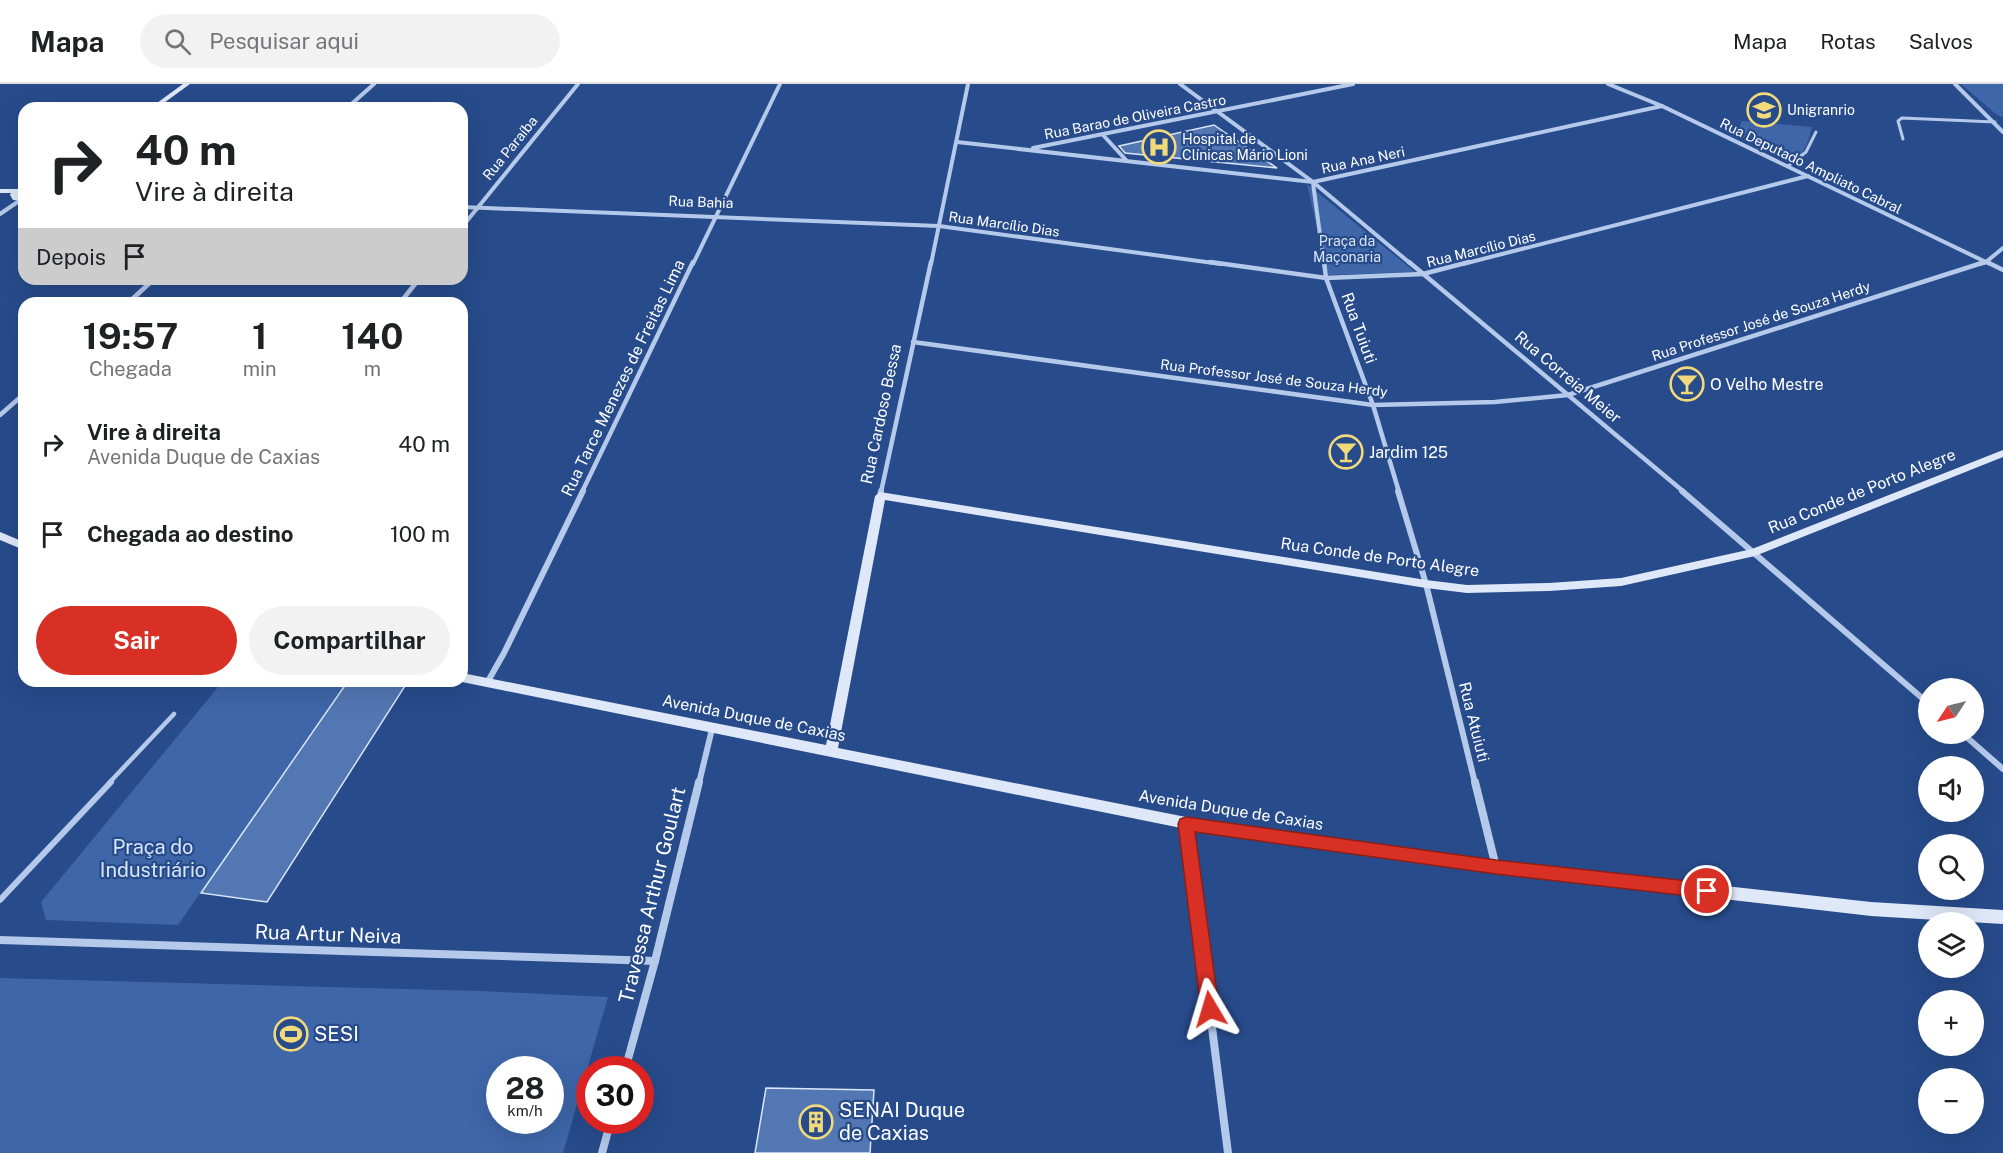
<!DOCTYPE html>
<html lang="pt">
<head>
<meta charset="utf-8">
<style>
  body { margin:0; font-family:"Public Sans",sans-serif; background:#f2f2f2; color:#202124; height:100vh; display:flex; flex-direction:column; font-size:22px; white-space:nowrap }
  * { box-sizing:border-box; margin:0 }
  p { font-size:20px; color:#757577 }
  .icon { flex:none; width:33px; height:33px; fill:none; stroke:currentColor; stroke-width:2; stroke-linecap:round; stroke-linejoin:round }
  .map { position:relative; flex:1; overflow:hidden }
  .side { position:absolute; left:18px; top:213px; width:450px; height:390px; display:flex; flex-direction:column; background:#fff; border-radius:18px; box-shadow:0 6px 24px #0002 }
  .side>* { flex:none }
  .guide { position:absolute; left:18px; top:18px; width:450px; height:183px; border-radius:18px; box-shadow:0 6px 24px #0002; background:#fff; color:#202124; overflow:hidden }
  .needle { width:39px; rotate:235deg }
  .fabs { position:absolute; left:1918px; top:594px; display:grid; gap:12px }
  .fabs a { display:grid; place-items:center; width:66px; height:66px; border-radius:50%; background:#fff; box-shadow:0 6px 24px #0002; font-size:30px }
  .speed { position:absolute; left:486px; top:972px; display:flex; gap:12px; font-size:30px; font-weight:700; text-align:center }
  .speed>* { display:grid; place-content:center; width:78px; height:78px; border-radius:50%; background:#fff; box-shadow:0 6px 24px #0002; line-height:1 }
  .speed small { font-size:15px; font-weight:400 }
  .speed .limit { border:9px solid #d22; background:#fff; color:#111 }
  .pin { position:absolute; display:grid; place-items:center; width:51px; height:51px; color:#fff; margin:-26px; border:3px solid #fff; border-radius:50%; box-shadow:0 2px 6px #0007 }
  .me { position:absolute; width:66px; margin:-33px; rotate:353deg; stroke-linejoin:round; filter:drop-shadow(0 0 4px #0008) }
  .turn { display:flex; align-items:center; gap:21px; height:126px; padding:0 18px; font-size:27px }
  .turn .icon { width:78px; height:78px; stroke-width:2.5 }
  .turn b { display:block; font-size:42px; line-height:51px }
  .then { display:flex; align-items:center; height:57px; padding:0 18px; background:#0003; gap:12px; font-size:22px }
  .eta { display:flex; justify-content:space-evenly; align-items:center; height:102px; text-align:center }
  .eta b { font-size:36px; font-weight:700; line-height:42px }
  .cta { display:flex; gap:12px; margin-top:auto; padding:12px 18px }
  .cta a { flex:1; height:69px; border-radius:36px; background:#d93025; color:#fff; font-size:24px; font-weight:700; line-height:69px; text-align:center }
  .cta a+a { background:#f2f2f2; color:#202124 }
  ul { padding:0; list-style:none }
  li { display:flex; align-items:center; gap:18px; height:90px; padding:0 18px }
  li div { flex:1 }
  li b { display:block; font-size:22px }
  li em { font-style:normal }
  header { display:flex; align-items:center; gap:36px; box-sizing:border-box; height:84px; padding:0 30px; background:#fff; border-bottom:2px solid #e0e0e0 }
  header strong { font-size:28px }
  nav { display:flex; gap:33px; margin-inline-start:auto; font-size:21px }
  .search { width:420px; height:54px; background:#f2f2f2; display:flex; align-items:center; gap:15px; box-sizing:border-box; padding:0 21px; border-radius:33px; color:#757577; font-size:22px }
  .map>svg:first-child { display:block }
  .green { fill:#3e66a9; fill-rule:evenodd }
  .building { fill:#5377b3; stroke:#d9e5f8; stroke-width:1.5 }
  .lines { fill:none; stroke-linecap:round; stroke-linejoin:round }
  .lane-far2 { stroke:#b5c9ea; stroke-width:3 }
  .lane-far1 { stroke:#b5c9ea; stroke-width:4.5 }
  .lane { stroke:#b5c9ea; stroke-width:6 }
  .street-far3 { stroke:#b5c9ea; stroke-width:4 }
  .street-far2 { stroke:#b5c9ea; stroke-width:4.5 }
  .street-far1 { stroke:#b5c9ea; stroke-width:6 }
  .street { stroke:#b5c9ea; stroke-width:8 }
  .secondary { fill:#dfe8f8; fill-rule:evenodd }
  .route { fill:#d93025; stroke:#8d1f18; stroke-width:1.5 }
  .labels { text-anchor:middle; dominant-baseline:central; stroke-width:4.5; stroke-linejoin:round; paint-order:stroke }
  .far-poi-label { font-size:14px; fill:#fff; stroke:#274b8b; text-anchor:start }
  .far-street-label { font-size:14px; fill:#fff; stroke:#274b8b }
  .far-park-label { font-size:14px; fill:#d9e5f8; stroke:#274b8b }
  .street-label { font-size:16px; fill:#fff; stroke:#274b8b }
  .poi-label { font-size:16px; fill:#fff; stroke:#274b8b; text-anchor:start }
  .near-park-label { font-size:20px; fill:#d9e5f8; stroke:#274b8b }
  .near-street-label { font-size:20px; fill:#fff; stroke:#274b8b }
  .near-poi-label { font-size:20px; fill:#fff; stroke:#274b8b; text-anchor:start }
</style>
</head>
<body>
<header>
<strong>Mapa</strong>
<div class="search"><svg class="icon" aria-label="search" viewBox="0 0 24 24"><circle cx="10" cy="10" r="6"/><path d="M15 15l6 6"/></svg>Pesquisar aqui</div>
<nav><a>Mapa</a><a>Rotas</a><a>Salvos</a></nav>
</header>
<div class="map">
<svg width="2003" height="1069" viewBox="0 0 2003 1069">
  <rect width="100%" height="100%" fill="#274b8b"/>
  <g class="green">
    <polygon points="1961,0 2003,0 2003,33 1997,31"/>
    <path d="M1742,37L1812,43C1809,55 1806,65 1798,74C1778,73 1751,63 1737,48Z"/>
    <polygon points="1307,100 1415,188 1328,191"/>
    <polygon points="223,597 348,597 178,841 46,836 41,818"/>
    <path d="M0,894L480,907L608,913L563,1069H0ZM500,986H550V1036H500Z"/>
  </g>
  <g class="building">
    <polygon points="1214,41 1277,84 1125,69 1119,62"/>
    <polygon points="348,597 405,602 267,818 201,809"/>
    <polygon points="766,1004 874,1006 870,1069 755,1069"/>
  </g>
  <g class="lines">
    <g class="lane-far2">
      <polyline points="1903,55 1898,37 1902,34 1995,38"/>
      <polyline points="1788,82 1806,68 1816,48"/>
    </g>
    <polyline class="lane-far1" points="109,699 174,630"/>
    <polyline class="lane" points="0,816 111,698"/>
    <g class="street-far3">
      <polyline points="1180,0 1313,98 1411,180"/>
      <polyline points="1608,0 1662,22 1990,180"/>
      <polyline points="1955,0 2003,48"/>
      <polyline points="347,24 374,0"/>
      <polyline points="1103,51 1126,76"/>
      <polyline points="957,58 1313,98 1662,22"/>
      <polyline points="1033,64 1353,0"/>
      <polyline points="1313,99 1324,180"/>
      <polyline points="462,123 939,142 1221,180"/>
      <polyline points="0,130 22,115"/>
      <polyline points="462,143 578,0"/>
      <polyline points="693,180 780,0"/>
      <polyline points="931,180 968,0"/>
      <polyline points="1463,180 1808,92"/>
      <polyline points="1980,180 1986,178 2003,164"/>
    </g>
    <g class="street-far2">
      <polyline points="1210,178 1326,194 1423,190 1469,178"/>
      <polyline points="1324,178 1326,194 1373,321 1399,408"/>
      <polyline points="1409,178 1684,408"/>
      <polyline points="1987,178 2003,186"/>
      <polyline points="128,219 154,195"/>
      <polyline points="400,219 419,195"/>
      <polyline points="913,258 1373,321 1495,318 1568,311 1985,178"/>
      <polyline points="0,331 24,310"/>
      <polyline points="582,408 693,178"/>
      <polyline points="881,408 931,178"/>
    </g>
    <g class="street-far1">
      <polyline points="1398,407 1426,500 1475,699"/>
      <polyline points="1682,407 1929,620"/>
      <polyline points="880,412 881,407"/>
      <polyline points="487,599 504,569 583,407"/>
      <polyline points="1963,650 2003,685"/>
      <polyline points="699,699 712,645"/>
    </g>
    <g class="street">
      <polyline points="1475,698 1496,783"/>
      <polyline points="1186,739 1228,1069"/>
      <polyline points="0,856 655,877"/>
      <polyline points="625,986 655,877 699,698"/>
      <polyline points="602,1069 611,1036"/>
    </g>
    <g class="secondary">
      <polygon points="183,0 190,0 157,24 150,24"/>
      <polygon points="24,102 24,108 18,112 24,113 24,117 13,116 10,111 11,109 0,109 0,105 18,105"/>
      <polygon points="2003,366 2003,373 1755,472 1621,502 1549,507 1467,509 1426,504 885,416 838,664 1186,733 1496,777 1871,818 2003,826 2003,840 1871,832 1496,789 1186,745 457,597 462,597 462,589 826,661 875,412 880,408 1426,496 1467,501 1549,499 1621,494 1752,465"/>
      <polygon points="0,448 24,458 24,466 0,456"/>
    </g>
  </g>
  <polygon class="route" points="1186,733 1496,776 1707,799 1713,801 1715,807 1713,812 1707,814 1496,790 1195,748 1219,925 1216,932 1210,934 1203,932 1201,925 1178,740 1180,735"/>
  <defs>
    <g id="university-ring" transform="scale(1.725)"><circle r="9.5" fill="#274b8b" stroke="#f2d97a" stroke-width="1.5"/><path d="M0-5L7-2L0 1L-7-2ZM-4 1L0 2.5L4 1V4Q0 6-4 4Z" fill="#f2d97a"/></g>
    <g id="hospital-ring" transform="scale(1.725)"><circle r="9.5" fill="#274b8b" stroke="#f2d97a" stroke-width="1.5"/><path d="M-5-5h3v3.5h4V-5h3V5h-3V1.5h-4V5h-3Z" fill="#f2d97a"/></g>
    <g id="bar-ring" transform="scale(1.725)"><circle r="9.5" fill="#274b8b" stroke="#f2d97a" stroke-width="1.5"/><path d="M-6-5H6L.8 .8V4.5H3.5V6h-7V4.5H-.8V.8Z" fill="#f2d97a"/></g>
    <g id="stadium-ring" transform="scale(1.725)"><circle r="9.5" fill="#274b8b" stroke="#f2d97a" stroke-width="1.5"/><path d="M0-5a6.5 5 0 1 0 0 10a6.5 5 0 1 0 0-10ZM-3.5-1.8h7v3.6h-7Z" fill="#f2d97a"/></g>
    <g id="building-ring" transform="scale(1.725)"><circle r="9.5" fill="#274b8b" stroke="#f2d97a" stroke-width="1.5"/><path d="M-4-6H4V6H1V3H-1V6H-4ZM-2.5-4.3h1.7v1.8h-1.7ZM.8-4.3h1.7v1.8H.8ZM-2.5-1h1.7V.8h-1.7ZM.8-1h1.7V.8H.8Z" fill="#f2d97a"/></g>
  </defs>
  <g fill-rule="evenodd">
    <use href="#university-ring" x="1764" y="26"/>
    <use href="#hospital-ring" x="1159" y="63"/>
    <use href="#bar-ring" x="1687" y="300"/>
    <use href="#bar-ring" x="1346" y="368"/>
    <use href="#stadium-ring" x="291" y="950"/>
    <use href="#building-ring" x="816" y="1038"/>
  </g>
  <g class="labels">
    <g class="far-poi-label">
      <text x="1787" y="26">Unigranrio</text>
      <text x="1182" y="55">Hospital de<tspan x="1182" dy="16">Clínicas Mário Lioni</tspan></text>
    </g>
    <g class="far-street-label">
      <text transform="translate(1135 33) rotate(-11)">Rua Barao de Oliveira Castro</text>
      <text transform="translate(510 64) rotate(-51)">Rua Paraíba</text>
      <text transform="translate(1363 76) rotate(-12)">Rua Ana Neri</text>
      <text transform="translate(1811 82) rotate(26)">Rua Deputado Ampliato Cabral</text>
      <text transform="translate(701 118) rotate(2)">Rua Bahia</text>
      <text transform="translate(1004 140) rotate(8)">Rua Marcílio Dias</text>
      <text transform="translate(1481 165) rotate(-14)">Rua Marcílio Dias</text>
      <text transform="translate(1761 237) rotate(-18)">Rua Professor José de Souza Herdy</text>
      <text transform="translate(1274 294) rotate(7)">Rua Professor José de Souza Herdy</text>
    </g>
    <g class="far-park-label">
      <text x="1347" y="157">Praça da<tspan x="1347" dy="16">Maçonaria</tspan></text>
    </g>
    <g class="street-label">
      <text transform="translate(1359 244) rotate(70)">Rua Tuiuti</text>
      <text transform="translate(1568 293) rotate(40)">Rua Correia Meier</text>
      <text transform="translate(623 294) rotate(-64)">Rua Tarce Menezes de Freitas Lima</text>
      <text transform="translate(881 330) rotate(-78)">Rua Cardoso Bessa</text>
      <text transform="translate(1862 407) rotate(-22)">Rua Conde de Porto Alegre</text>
      <text transform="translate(1380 473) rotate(8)">Rua Conde de Porto Alegre</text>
      <text transform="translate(754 634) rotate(11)">Avenida Duque de Caxias</text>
      <text transform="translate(1474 638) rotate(76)">Rua Atuiuti</text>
      <text transform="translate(1231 726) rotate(9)">Avenida Duque de Caxias</text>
    </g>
    <g class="poi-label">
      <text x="1710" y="300">O Velho Mestre</text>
      <text x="1369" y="368">Jardim 125</text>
    </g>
    <g class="near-park-label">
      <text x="153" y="763">Praça do<tspan x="153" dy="23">Industriário</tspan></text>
    </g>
    <g class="near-street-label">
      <text transform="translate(652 811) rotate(-76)">Travessa Arthur Goulart</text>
      <text transform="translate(328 850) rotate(2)">Rua Artur Neiva</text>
    </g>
    <g class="near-poi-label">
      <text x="314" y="950">SESI</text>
      <text x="839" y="1026">SENAI Duque<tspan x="839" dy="23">de Caxias</tspan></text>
    </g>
  </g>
</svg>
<div class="fabs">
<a><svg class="needle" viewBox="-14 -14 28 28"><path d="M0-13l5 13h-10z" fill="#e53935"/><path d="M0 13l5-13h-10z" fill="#757577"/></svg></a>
<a><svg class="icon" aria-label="sound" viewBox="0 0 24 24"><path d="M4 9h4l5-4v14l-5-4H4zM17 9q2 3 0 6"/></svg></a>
<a><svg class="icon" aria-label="search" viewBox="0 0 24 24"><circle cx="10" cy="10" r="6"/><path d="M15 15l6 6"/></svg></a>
<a><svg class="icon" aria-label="layers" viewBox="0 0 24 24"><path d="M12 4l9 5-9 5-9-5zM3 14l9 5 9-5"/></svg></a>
<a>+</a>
<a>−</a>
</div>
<div class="speed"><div>28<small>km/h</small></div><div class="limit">30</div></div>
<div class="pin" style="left:1707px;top:807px;background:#d93025"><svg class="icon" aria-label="arrive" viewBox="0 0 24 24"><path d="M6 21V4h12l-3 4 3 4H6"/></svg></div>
<svg class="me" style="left:1210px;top:925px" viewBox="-20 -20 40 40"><path d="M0-17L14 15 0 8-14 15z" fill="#d93025" stroke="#fff" stroke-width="4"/></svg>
<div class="guide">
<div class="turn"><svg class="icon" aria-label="right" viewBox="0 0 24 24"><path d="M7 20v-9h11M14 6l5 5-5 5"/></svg><div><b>40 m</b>Vire à direita</div></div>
<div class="then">Depois<svg class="icon" aria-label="arrive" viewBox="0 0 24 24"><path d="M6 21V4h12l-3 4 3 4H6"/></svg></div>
</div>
<section class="side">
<div class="eta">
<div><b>19:57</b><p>Chegada</p></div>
<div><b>1</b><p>min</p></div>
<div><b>140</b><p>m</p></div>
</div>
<ul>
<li><svg class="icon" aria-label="right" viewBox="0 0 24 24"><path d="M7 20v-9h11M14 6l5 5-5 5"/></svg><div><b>Vire à direita</b><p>Avenida Duque de Caxias</p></div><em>40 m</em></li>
<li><svg class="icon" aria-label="arrive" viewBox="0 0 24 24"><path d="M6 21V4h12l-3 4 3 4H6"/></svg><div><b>Chegada ao destino</b></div><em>100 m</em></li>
</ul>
<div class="cta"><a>Sair</a><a>Compartilhar</a></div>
</section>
</div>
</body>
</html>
